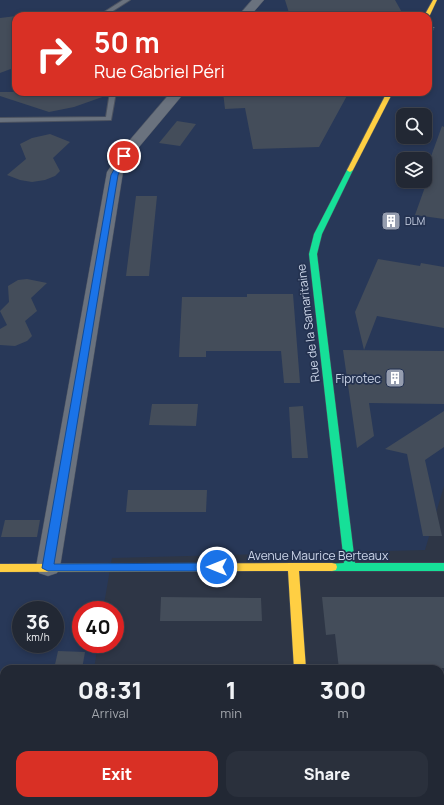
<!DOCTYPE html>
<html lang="en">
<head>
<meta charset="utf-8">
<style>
  body { margin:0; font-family:Manrope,sans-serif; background:#2a303c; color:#f1f3f6; height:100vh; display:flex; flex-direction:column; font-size:15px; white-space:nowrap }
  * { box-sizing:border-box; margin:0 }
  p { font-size:13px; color:#a2a6ac }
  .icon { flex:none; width:22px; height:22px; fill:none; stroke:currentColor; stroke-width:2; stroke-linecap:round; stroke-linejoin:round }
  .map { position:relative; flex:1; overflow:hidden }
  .details { position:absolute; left:0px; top:665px; width:444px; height:140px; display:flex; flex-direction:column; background:#222834; border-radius:12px 12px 0 0; box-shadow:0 2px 6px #0003,0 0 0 1px #3f444f }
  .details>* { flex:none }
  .top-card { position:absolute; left:12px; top:12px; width:420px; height:84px; border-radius:12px; box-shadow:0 2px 6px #0003,0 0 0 1px #3f444f; background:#d93025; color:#fff; overflow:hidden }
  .buttons { position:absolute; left:396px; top:108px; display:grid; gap:8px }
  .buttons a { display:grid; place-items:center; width:36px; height:36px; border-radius:8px; background:#222834; box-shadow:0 2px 6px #0003,0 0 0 1px #3f444f; font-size:20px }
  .speed { position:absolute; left:12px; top:601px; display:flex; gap:8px; font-size:20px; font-weight:700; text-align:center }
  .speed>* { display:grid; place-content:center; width:52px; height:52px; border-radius:50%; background:#222834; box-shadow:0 2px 6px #0003,0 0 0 1px #3f444f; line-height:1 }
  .speed small { font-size:10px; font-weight:400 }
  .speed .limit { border:6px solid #d22; background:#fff; color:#111 }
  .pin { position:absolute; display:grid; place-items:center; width:34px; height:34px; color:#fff; margin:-17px; border:2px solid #fff; border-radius:50%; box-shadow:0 1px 4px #0007 }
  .me { position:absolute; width:44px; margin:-22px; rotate:270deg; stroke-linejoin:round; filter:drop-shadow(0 0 3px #0008) }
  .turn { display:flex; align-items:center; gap:14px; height:84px; padding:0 16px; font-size:18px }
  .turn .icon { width:52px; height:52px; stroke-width:2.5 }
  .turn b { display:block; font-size:28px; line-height:34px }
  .eta { display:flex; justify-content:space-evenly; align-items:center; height:68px; text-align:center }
  .eta b { font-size:24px; font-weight:800; line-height:28px }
  .button { display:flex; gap:8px; margin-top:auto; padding:8px 16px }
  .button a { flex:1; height:46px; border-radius:12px; background:#d93025; color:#fff; font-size:16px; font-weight:800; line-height:46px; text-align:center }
  .button a+a { background:#2a303c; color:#f1f3f6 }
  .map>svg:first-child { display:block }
  .built { fill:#283858; fill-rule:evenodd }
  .building { fill:#444d5a }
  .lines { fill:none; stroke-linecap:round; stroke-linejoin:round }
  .lane-casing { stroke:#4b5260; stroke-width:2 }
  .street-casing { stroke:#4b5260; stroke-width:1 }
  .fast-casing { stroke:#4b5260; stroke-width:1 }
  .slow-casing { stroke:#4b5260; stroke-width:1 }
  .jam-casing { stroke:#4b5260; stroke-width:1 }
  .path { stroke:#656c78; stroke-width:1.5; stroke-dasharray:2 1; stroke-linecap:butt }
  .lane { fill:#6a727e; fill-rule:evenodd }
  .street { fill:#6a727e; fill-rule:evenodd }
  .fast { fill:#16e098; fill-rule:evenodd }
  .slow { fill:#ffcf43; fill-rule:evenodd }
  .jam { fill:#f24e42; fill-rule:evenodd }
  .route { fill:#1a73e8; stroke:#114b97 }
  .labels { text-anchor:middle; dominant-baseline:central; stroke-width:3.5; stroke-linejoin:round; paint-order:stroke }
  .far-poi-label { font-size:10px; fill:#ccd5e8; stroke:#243250; text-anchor:start }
  .street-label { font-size:12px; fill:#ccd5e8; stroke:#243250 }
  .poi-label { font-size:12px; fill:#ccd5e8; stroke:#243250; text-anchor:end }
</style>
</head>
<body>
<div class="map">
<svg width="444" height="805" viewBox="0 0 444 805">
  <rect width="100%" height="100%" fill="#2e3646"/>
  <path class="built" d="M0,0H444V486L425,550L112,558L103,610H81V644H98L94,669H4V801H72V805H0ZM16,16H428V92H16ZM403,115H425V137H403ZM403,159H425V181H403ZM21,610H55V644H21Z"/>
  <g class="building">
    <polygon points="285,0 395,0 404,16 290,16"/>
    <polygon points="16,16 16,67 0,73 0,18"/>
    <polygon points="0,92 108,92 108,95 74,107 49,112 0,96"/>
    <polygon points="223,92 349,92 319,147 253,149 245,108 225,109"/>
    <polygon points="177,121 196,124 180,146 159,143"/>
    <polygon points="442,126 444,127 444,219 415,215 425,187 425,173"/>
    <polygon points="50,134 70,142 53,158 60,171 55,176 45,180 32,182 20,180 7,175 26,159 20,144 32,138"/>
    <polygon points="136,196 157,196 149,276 126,276"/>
    <polygon points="378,259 420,266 421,263 444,267 444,328 377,316 364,350 355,312"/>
    <polygon points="27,279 47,283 31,298 37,311 25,321 32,336 27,341 15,346 0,345 0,329 7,325 0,311 9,302 8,286 18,280"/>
    <polygon points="247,294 293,294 300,383 284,383 281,351 206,351 206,357 179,357 182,297 247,297"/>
    <polygon points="343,350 444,351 444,404 369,403 374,436 357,448"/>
    <polygon points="152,404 198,404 196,426 149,425"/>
    <polygon points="303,406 308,458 292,458 289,407"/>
    <polygon points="444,411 444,447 425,460 442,536 423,536 407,454 385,449"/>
    <polygon points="128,490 207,490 206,512 126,512"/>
    <polygon points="5,520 40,520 37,537 1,537"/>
    <polygon points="161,597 261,598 262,621 160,621"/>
    <polygon points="322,597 444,597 444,668 339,669 335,634 326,635"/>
    <polygon points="58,651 85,652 82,669 54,669"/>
  </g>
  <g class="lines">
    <g class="lane-casing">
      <g id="lane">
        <polygon points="123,0 130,0 105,16 98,16"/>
        <polygon points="110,92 116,92 111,120 0,122 0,118 106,117"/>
      </g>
    </g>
    <g class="street-casing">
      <g id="street">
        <polygon points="252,0 264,0 250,16 238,16"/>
        <polygon points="171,92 185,92 134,153 123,172 60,567 57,573 48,576 39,573 36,567 107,172 123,148"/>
      </g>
    </g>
    <g class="fast-casing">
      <polygon id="fast" points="350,168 353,170 322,234 317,254 355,563 444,563 444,571 332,571 328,570 327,567 328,564 344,563 309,254 314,234 347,170"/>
    </g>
    <g class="slow-casing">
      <g id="slow">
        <polygon points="433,0 437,0 429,17 424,16"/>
        <polygon points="387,92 393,92 353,170 350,172 348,171 347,170"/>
        <polygon points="293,563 332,563 336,564 337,567 336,570 332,571 299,571 306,669 294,669 288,571 0,572 0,564"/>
      </g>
    </g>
    <g class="jam-casing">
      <rect id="jam" x="301" y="801" width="14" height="4"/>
    </g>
    <polyline class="path" points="428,39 434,27"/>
    <use href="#lane" class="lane"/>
    <use href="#street" class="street"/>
    <use href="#fast" class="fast"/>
    <use href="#slow" class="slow"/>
    <use href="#jam" class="jam"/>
  </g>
  <polygon class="route" points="122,155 127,156 118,175 54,564 217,563 222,567 217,571 48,571 42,568 111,175"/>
  <defs>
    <g id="building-square" transform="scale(1)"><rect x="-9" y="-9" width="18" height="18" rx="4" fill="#959daf" stroke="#243250"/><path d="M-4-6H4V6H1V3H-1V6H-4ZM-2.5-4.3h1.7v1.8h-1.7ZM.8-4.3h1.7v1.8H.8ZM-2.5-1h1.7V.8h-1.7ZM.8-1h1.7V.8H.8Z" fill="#fff"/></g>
  </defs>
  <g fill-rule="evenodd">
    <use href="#building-square" x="391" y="221"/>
    <use href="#building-square" x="395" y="378"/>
  </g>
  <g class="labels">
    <g class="far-poi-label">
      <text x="405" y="221">DLM</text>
    </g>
    <g class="street-label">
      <text transform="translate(308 323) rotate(-97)">Rue de la Samaritaine</text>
      <text x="318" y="555">Avenue Maurice Berteaux</text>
    </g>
    <g class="poi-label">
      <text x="381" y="378">Fiprotec</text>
    </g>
  </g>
</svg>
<div class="buttons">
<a><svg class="icon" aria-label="search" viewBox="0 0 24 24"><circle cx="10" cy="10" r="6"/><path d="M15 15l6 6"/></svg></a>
<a><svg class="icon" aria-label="layers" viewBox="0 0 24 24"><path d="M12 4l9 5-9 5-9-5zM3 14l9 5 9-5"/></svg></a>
</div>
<div class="speed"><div>36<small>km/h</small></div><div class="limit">40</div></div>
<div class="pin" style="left:124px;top:156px;background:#d93025"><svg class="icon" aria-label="arrive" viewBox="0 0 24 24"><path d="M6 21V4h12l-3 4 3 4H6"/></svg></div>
<svg class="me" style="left:217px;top:567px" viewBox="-20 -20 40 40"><circle r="17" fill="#1a73e8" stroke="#fff" stroke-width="3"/><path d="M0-11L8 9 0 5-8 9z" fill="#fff"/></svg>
<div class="top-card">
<div class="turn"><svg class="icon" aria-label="right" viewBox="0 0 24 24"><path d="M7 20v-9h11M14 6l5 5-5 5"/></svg><div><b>50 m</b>Rue Gabriel Péri</div></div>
</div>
<section class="details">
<div class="eta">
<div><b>08:31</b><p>Arrival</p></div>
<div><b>1</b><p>min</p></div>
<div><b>300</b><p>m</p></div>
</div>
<div class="button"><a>Exit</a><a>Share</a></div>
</section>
</div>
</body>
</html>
